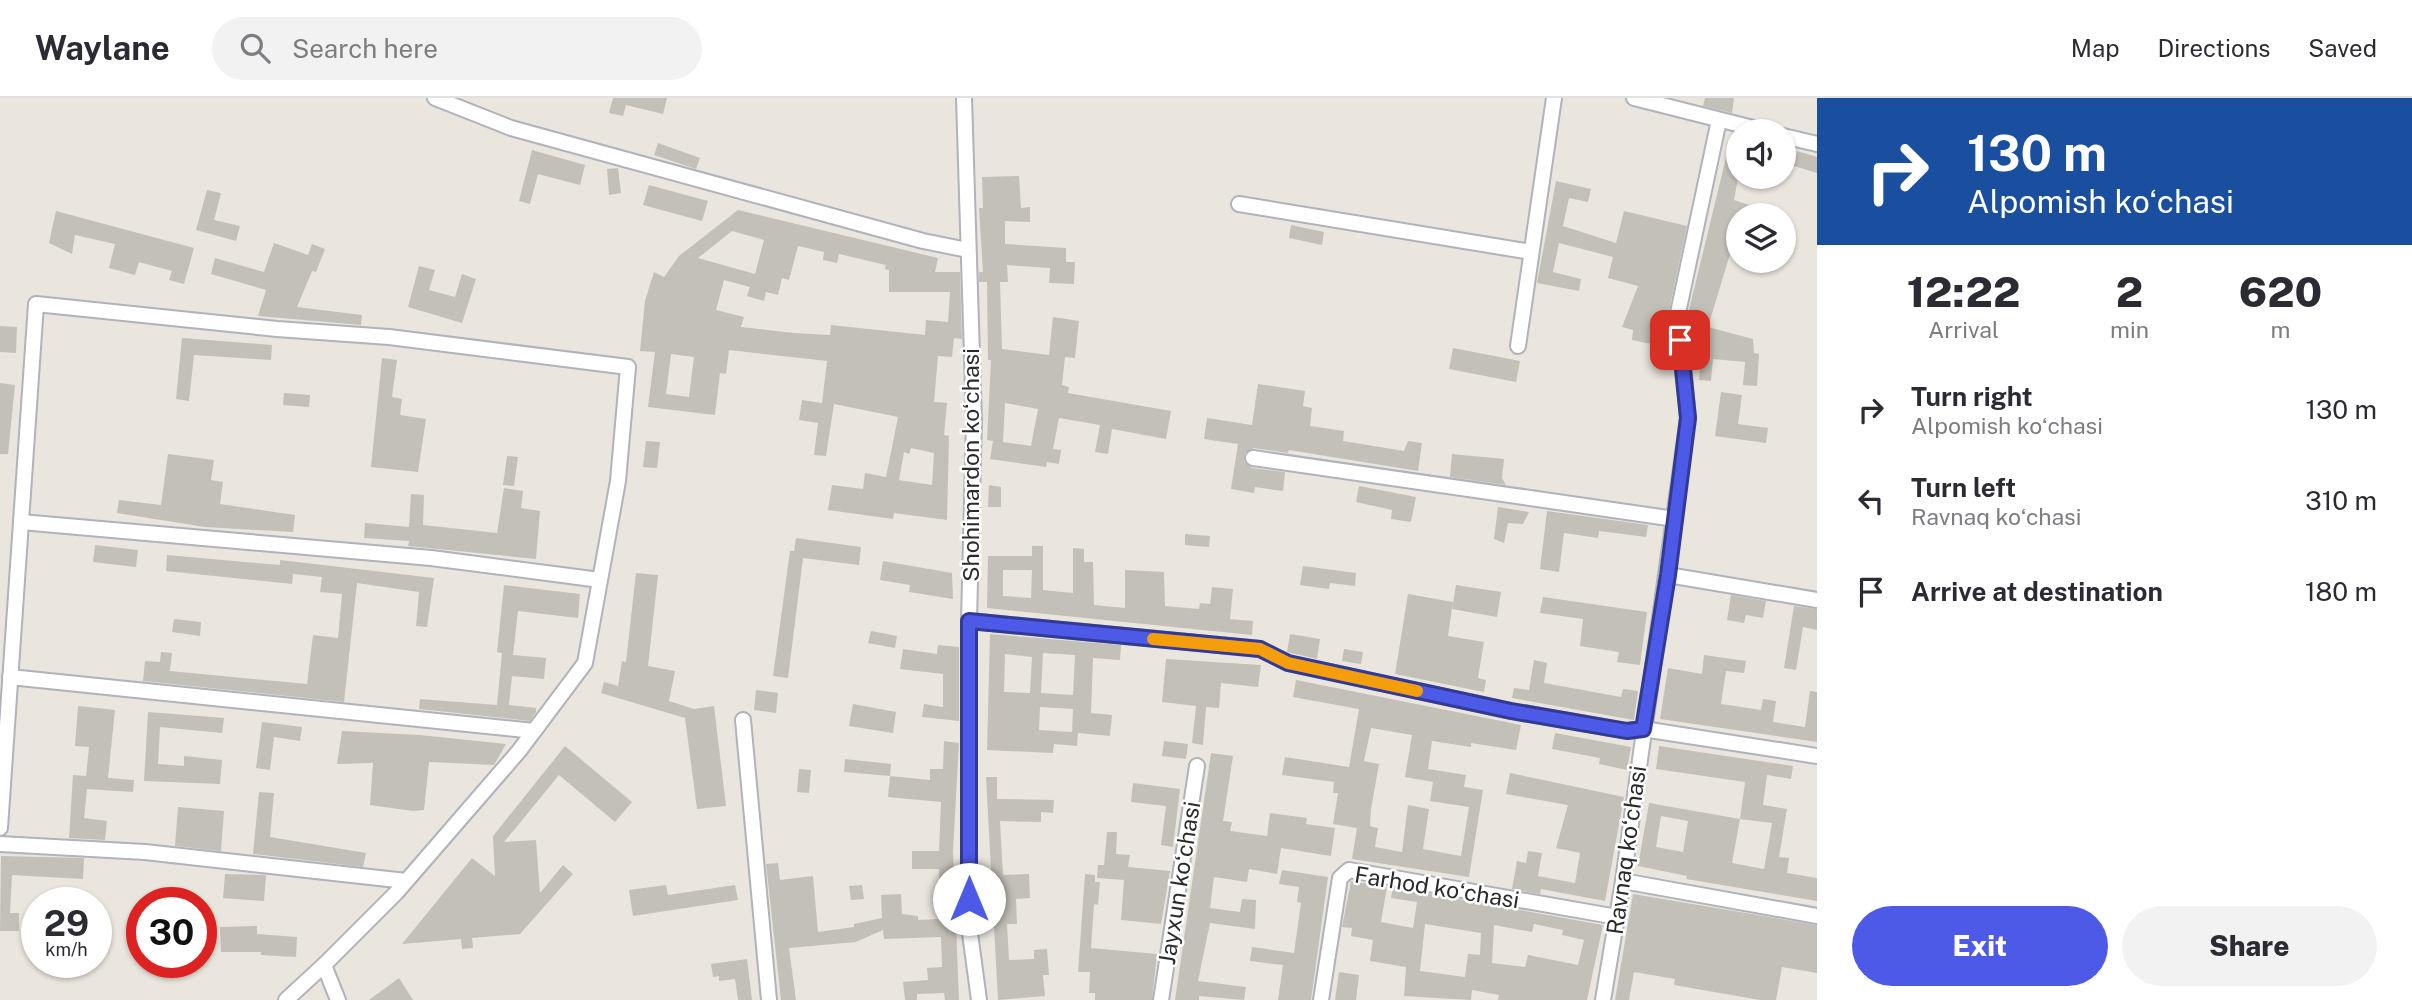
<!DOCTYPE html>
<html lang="en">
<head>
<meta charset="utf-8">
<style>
  body { margin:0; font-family:"Public Sans",sans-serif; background:#f2f2f3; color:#2b2b33; height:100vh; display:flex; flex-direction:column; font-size:26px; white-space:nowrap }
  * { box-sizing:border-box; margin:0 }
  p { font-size:23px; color:#7c7c81 }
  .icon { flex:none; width:38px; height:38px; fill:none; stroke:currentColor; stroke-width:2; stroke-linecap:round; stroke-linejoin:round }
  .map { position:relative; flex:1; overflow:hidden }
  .sheet { display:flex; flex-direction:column; background:#fff; width:595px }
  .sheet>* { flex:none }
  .banner { background:#1a4fa0; color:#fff; overflow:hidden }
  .fabs { position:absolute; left:1726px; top:21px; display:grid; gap:14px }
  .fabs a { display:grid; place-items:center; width:70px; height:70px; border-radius:50%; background:#fff; box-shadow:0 2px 5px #0004; font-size:35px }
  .speed { position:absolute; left:21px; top:789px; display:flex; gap:14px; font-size:35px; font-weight:700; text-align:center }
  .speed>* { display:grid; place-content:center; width:91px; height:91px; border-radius:50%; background:#fff; box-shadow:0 2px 5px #0004; line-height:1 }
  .speed small { font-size:18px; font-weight:400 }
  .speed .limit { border:10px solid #d22; background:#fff; color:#111 }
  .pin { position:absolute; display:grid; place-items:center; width:60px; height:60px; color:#fff; margin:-30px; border-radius:14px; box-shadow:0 4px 10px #0006 }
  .me { position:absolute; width:77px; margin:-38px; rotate:0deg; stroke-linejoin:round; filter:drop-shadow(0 0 5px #0008) }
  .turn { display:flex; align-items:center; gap:24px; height:147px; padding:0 35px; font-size:32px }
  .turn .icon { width:91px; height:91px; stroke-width:2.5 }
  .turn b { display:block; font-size:49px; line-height:60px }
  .eta { display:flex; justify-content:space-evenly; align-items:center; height:119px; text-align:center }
  .eta b { font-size:42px; font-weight:800; line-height:49px }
  .action { display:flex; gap:14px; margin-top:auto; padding:14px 35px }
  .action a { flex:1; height:80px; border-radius:42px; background:#4d59e7; color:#fff; font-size:28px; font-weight:800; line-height:80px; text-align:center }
  .action a+a { background:#f2f2f3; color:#2b2b33 }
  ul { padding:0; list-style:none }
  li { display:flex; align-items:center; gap:21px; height:91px; padding:0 35px }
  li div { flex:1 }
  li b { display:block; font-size:26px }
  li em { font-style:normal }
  header { display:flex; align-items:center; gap:42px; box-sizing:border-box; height:98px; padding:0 35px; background:#fff; border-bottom:2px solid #e1e1e2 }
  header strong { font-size:33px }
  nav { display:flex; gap:38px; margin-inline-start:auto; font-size:24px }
  .search { width:490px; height:63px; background:#f2f2f3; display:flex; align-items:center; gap:18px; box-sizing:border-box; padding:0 24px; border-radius:38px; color:#7c7c81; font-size:26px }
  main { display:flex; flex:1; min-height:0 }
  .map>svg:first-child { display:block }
  .building { fill:#c3c0b8; fill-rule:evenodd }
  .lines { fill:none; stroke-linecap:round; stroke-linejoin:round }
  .street-casing { stroke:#b0b2bc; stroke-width:18 }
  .street { stroke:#fff; stroke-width:14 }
  .route-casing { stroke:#323a96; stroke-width:18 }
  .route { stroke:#4d59e7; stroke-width:12 }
  .slow { stroke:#f59e0b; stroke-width:12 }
  .labels { text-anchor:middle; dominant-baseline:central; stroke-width:5; stroke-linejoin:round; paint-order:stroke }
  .street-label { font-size:23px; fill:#2a2a2a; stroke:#fff }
</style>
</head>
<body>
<header>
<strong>Waylane</strong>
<div class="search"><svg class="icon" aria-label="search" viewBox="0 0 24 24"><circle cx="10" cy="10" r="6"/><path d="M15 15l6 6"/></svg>Search here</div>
<nav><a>Map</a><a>Directions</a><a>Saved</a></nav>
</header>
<main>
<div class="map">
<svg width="1817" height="902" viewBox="0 0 1817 902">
  <rect width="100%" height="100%" fill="#eae6dd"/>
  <g class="building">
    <polygon points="613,0 667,0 663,16 626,7 623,18 609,15"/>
    <polygon points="1705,0 1734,0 1732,15 1703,8"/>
    <polygon points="1732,35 1738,36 1738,80 1734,102 1774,115 1773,117 1738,117 1738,158 1730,156 1708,229 1753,241 1754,255 1759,256 1757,288 1743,287 1745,264 1713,261 1711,283 1699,282 1702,248 1690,241 1688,216"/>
    <polygon points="658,45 700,60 696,71 654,57"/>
    <polygon points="532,52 585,67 580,87 538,76 530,106 519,103"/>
    <polygon points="1797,53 1817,59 1817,75 1794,68"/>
    <polygon points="618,70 621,95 609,97 607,71"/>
    <path d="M1019,78L1021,110L1030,109V124L1005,123V146L1066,150V164H1075L1074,186L1049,185L1050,170L1007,167L1008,184H1000L1002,251L1049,257L1053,219L1079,223L1075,260L1065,259L1062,287L1069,289L1068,295L1171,313L1166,341L1112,331L1108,356L1095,354L1100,327L1059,320L1053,351L1061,352L1059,366L1047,364L1046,369L990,361L993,343L987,342L991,262H988L987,184H979V174H983L979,110H983L982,79ZM1005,305L1038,311L1031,348L1003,344Z"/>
    <polygon points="1556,83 1591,91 1588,104 1569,100 1563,128 1616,145 1624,113 1687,128 1669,213 1670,229 1667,227 1662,248 1632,242 1633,232 1622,229 1638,188 1608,180 1613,159 1559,145 1553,174 1581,181 1579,193 1537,185"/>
    <polygon points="649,87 708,103 702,123 643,107"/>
    <polygon points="207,92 221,95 214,122 240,128 236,143 196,132"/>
    <path d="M738,112L938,160L935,174H960L962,241L954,240L952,259L938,258L934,304L947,305L944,337L949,338L947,422L894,415L893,421L828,412L832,387L863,391L865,375L886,379L898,319L834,306L826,358L814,357L818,325L799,322L802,302L822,305L827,263L729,252L726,276L720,275L715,317L648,309L655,254L640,253L645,203L654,174L664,179L679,158ZM732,133L764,142L755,176L698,160ZM798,148L824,154L823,162L837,165L839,156L886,167L885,171L889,172V194H950L948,224L926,222L925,237L831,227L830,237L794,235L741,229L744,219L716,212L724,182L750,189L747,198L764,203L766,194L778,197L782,180L789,182ZM671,256L694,259L689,299L666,296ZM911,350L934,355L932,387L899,382L904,354L909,356Z"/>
    <polygon points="56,113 194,150 184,186 169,182 172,173 139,164 135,177 109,170 115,146 75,137 72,156 49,145"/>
    <polygon points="1291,127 1324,134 1322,147 1289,140"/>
    <polygon points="274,145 308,157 312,146 325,151 316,174 312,173 297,209 362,217 361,227 258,218 266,192 211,176 215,160 264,174"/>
    <polygon points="419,168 435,172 429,192 455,199 462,176 476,181 462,225 408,209"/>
    <polygon points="0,228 17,229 16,255 0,254"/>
    <polygon points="182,240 272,247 271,262 194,257 189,303 176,301"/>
    <polygon points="1453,250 1520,263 1516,284 1449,271"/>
    <polygon points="382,260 397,262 392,299 402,301 400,317 426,321 418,374 371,369"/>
    <polygon points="0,285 15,287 8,356 0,356"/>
    <polygon points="1258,286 1305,293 1303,308 1312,310 1310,328 1344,333 1343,343 1404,353 1408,343 1422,345 1418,373 1289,352 1288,355 1254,350 1245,355 1244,364 1252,370 1285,374 1283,393 1255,389 1254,395 1231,391 1238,346 1204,341 1207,320 1252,327"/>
    <polygon points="1721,294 1742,297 1738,326 1768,330 1766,345 1715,338"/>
    <polygon points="284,295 310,297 309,309 283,307"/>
    <polygon points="646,343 660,344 657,370 643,369"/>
    <polygon points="168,356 214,362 211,382 223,384 220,406 295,417 293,434 205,429 117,415 119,402 161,407"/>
    <polygon points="1452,356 1504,361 1502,380 1506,387 1450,379"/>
    <polygon points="507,358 518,359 514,388 503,387"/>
    <polygon points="989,387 1001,389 1001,409 988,409"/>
    <polygon points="1359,388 1416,399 1411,424 1391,421 1392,412 1356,404"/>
    <polygon points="504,390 523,393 521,410 540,413 536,461 408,448 409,443 364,440 365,425 409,429 411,396 424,397 423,427 497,435"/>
    <polygon points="1498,409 1529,414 1523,426 1508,425 1504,445 1494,441"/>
    <polygon points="1547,413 1648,427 1646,439 1599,433 1598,440 1564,435 1559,474 1540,471"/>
    <polygon points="1185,436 1210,438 1209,449 1185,447"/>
    <polygon points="796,440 861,449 859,467 803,460 788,580 773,578 790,453 794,453"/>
    <polygon points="95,447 138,452 136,469 93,464"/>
    <path d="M1032,448H1043V492L1073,495V450L1084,451V464H1093L1094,507L1125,510V472L1164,474L1165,508L1199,511L1200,505L1210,506L1212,489L1233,491L1230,521L1253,523L1252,537L987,510L988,458H1032ZM1003,472H1032L1031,500L1003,498Z"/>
    <polygon points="167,457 280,467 280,462 434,480 427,529 416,528 419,494 357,485 344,604 143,583 145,563 160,564 161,554 172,555 170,573 307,586 313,537 338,540 342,496 320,494 322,479 293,476 292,486 166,473"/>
    <polygon points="883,463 952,475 953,501 909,494 910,487 880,482"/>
    <polygon points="1303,468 1356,475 1355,488 1330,485 1329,491 1300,487"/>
    <polygon points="636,475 658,477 648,568 675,573 669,603 694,611 714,608 726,708 697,711 685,620 601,595 604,584 618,588 622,563 626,564"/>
    <polygon points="504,487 580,496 578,520 518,513 513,557 546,560 544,581 512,578 509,607 536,610 536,614 530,623 419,611 420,601 497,607 502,555 497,554"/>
    <polygon points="1456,487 1501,494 1497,519 1452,511"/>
    <polygon points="1408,496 1453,504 1448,538 1484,544 1478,580 1486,582 1484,594 1395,576"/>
    <polygon points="1731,497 1766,503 1763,520 1746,517 1744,525 1727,522"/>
    <polygon points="1543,499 1647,514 1640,567 1617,564 1619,554 1580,548 1583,521 1540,515"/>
    <polygon points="1794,508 1817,511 1817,532 1803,529 1796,572 1784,570"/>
    <polygon points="174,521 201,524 200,538 172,534"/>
    <polygon points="871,533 897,538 895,550 868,545"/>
    <path d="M990,536L1121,547L1120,562L1093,560L1091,615L1112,617L1110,638L1078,635L1077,648L1054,646L1053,655L987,652ZM1043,555L1075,557L1073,597L1041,595ZM1005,556L1032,559L1030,595L1004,594ZM1040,609L1073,611L1072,634L1039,632Z"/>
    <polygon points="1290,536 1320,541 1317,561 1287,554"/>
    <polygon points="938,547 959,549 959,623 922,619 924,606 943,609 943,576 900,571 903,551 937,556"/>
    <polygon points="1344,551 1363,554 1361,566 1342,563"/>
    <polygon points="1704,557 1746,563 1744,575 1726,573 1721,606 1761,612 1763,601 1776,603 1773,624 1805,629 1810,593 1817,594 1817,644 1660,621 1668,570 1702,576"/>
    <polygon points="1166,561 1261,567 1258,589 1221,585 1219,610 1206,609 1203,647 1192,645 1196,608 1162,604"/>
    <polygon points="1534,562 1547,565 1544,585 1621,599 1623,591 1638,593 1634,622 1512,600 1514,590 1529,592"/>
    <path d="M1296,582L1521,627L1516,652L1471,645V649L1432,643L1428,671L1466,677L1464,689L1483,692L1469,779L1352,761L1357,730L1333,726L1338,695H1333L1334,684L1282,677L1285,659L1349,669L1359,611L1293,599ZM1371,630L1412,637L1405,679L1433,684L1430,703L1469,709L1461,758L1423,751L1429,711L1408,707L1402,754L1375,749L1378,730L1370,728L1371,711L1379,666L1364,663Z"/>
    <polygon points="756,592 778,595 776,615 754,612"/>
    <polygon points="853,606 896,614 893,635 849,628"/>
    <polygon points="78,608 115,612 108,680 134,682 133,694 87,691 84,720 107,723 105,742 69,740 73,677 86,678 89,649 75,648"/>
    <polygon points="148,614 224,620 222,635 160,629 158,666 184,668 184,658 222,662 220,686 144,683"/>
    <polygon points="262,624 302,629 300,643 274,639 270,672 256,670"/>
    <polygon points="342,633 420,637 506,646 494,667 429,664 424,712 413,713 370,707 373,665 337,666"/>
    <polygon points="1555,635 1631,649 1627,672 1599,666 1600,660 1552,651"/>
    <polygon points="944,643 959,645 953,753 959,902 945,902 944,895 917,896 917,902 905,902 903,884 928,882 927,870 942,869 941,839 884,841 883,832 856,844 789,850 796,902 781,902 766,766 778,765 780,782 813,778 818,834 854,829 854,826 882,820 881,797 901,796 902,816 918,818 918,822 940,821 939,771 912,771 912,753 939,753 941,704 888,699 890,678 930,682 930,671 943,671"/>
    <polygon points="1164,643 1188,646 1186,661 1162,658"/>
    <polygon points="565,648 632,704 615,724 559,677 504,744 536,742 540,795 563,767 573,776 520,836 472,840 473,850 462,851 461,841 402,846 472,760 495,778 493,738"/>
    <path d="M1659,648L1793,668L1791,681L1767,677L1763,707L1787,711L1779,759L1789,760L1787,775L1817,780V803L1686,781L1687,778L1638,768L1649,705L1740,721L1745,684L1656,671ZM1661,718L1688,723L1683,754L1656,749ZM1740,721L1772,725L1764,771L1732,765Z"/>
    <polygon points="1211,655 1233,658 1223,723 1232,724 1230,733 1267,738 1270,715 1307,720 1306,726 1335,730 1331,758 1281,750 1277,776 1249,771 1247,784 1214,779 1210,810 1240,814 1242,801 1256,802 1255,831 1210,825 1198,883 1246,889 1244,902 1199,898 1199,902 1175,902"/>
    <polygon points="845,661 891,666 890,678 844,674"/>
    <polygon points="799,671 811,672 809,695 797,694"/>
    <polygon points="1510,675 1624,699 1605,803 1541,791 1540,796 1512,791 1517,763 1526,765 1528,753 1542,755 1538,778 1575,785 1580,755 1556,750 1568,707 1506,696"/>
    <polygon points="986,679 997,679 997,701 1054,702 1053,715 1041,714 1041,724 1000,723 1003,777 1029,776 1030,800 1016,801 1017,826 1007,826 1009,862 1034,861 1034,852 1047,851 1049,877 1043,877 1045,898 998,902"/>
    <polygon points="1133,685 1180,691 1173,749 1161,747 1166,708 1131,704"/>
    <polygon points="259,694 274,695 270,739 366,755 363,769 253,756"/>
    <polygon points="178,709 224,713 221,753 175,748"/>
    <polygon points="1107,734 1117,734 1116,756 1130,757 1128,769 1170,773 1161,826 1121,822 1124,782 1097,780 1098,767 1104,767"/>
    <polygon points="1,758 84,760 83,781 12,777 10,815 19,815 19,833 0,833"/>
    <polygon points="1282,772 1328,779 1311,902 1278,902 1283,867 1250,863 1252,849 1294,855 1301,805 1297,804 1299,789 1279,786"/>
    <polygon points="225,776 266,777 264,803 223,800"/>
    <polygon points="1085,776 1095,777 1095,784 1100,784 1098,807 1094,806 1091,850 1157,856 1152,902 1095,902 1095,895 1089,895 1090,874 1078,874"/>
    <path d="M1351,783L1387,789L1381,824L1413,830L1417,804L1391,800L1393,789L1603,827L1587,902H1498L1499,897L1472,892L1471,902L1404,898L1406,869L1370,863L1373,842L1351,838L1352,830L1342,829ZM1425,826L1481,835L1480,857L1468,856L1465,879L1420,873ZM1534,826L1563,832L1562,837L1584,842L1578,867L1528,857L1525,869L1492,865L1494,827L1532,834Z"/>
    <polygon points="666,787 668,797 735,787 738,802 633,818 629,792"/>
    <polygon points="862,787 864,801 851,802 849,788"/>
    <polygon points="1633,796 1817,827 1817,875 1782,869 1776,902 1760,902 1674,887 1675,881 1634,874 1629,902 1615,902"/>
    <polygon points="257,828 257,836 297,839 296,859 261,857 261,854 221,854 220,829"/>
    <polygon points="747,861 752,902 738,902 735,881 719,883 719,878 713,879 711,866"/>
    <polygon points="1339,874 1359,877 1356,902 1335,902"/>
    <polygon points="399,880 413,902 369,902"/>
  </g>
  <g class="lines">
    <g class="street-casing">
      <g id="street">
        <polyline points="435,0 511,30 923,143 968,152"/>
        <polyline points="964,0 974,322 969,523 969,828 979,902"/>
        <polyline points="1634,0 1765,33"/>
        <polyline points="1783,38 1817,46"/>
        <polyline points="1239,106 1531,154"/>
        <polyline points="1518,248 1554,0"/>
        <polyline points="1253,360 1675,421"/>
        <polyline points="1668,477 1817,502"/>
        <polyline points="969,523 1260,551 1288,565 1511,613 1627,633 1643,631 1817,658"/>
        <polyline points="10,579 534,633"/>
        <polyline points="743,622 769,902"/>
        <polyline points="0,730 21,424"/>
        <polyline points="0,746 145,754 406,783"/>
        <polyline points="1623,783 1817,818"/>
        <polyline points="324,867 396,795 519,653 585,565 618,383 628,269 389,239 277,231 36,206 21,424 431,460 600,482"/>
        <polyline points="286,902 324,867 338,902"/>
        <polyline points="1161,902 1197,668"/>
        <polyline points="1321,902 1340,780 1349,772 1617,819"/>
        <polyline points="1603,902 1623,783 1688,320 1678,215 1719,22"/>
      </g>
    </g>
    <use href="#street" class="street"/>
  </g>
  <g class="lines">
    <g class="route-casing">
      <polyline id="route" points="969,801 969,523 1260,551 1288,565 1511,613 1627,633 1643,631 1668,477 1688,320 1680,242"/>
    </g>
    <use href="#route" class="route"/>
    <polyline class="slow" points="1153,541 1260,551 1288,565 1417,593"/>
  </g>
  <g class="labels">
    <g class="street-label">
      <text transform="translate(970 367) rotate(-90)">Shohimardon koʻchasi</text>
      <text transform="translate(1626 752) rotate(-82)">Ravnaq koʻchasi</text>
      <text transform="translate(1179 785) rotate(-81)">Jayxun koʻchasi</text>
      <text transform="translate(1437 789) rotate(9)">Farhod koʻchasi</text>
    </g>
  </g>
</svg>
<div class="fabs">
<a><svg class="icon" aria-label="sound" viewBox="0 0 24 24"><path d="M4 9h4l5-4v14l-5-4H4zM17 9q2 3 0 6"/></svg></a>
<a><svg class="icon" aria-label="layers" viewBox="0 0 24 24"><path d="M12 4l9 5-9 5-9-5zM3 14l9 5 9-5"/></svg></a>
</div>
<div class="speed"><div>29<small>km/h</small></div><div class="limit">30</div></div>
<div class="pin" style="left:1680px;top:242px;background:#d93025"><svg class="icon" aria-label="arrive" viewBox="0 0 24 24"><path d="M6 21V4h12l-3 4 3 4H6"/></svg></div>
<svg class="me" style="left:969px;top:801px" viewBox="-20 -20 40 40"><circle r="19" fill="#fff"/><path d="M0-13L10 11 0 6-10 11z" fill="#4d59e7"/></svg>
</div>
<section class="sheet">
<div class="banner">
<div class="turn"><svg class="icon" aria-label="right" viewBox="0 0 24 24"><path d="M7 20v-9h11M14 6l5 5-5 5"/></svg><div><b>130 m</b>Alpomish koʻchasi</div></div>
</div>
<div class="eta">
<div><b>12:22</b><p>Arrival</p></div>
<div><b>2</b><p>min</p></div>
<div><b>620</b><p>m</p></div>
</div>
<ul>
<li><svg class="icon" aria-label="right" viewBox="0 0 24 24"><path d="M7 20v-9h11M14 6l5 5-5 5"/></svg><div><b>Turn right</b><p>Alpomish koʻchasi</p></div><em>130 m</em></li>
<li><svg class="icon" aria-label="left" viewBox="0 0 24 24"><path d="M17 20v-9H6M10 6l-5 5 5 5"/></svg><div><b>Turn left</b><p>Ravnaq koʻchasi</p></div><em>310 m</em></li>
<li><svg class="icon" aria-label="arrive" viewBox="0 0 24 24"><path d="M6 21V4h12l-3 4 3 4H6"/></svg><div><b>Arrive at destination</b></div><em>180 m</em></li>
</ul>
<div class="action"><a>Exit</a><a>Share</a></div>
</section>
</main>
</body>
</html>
